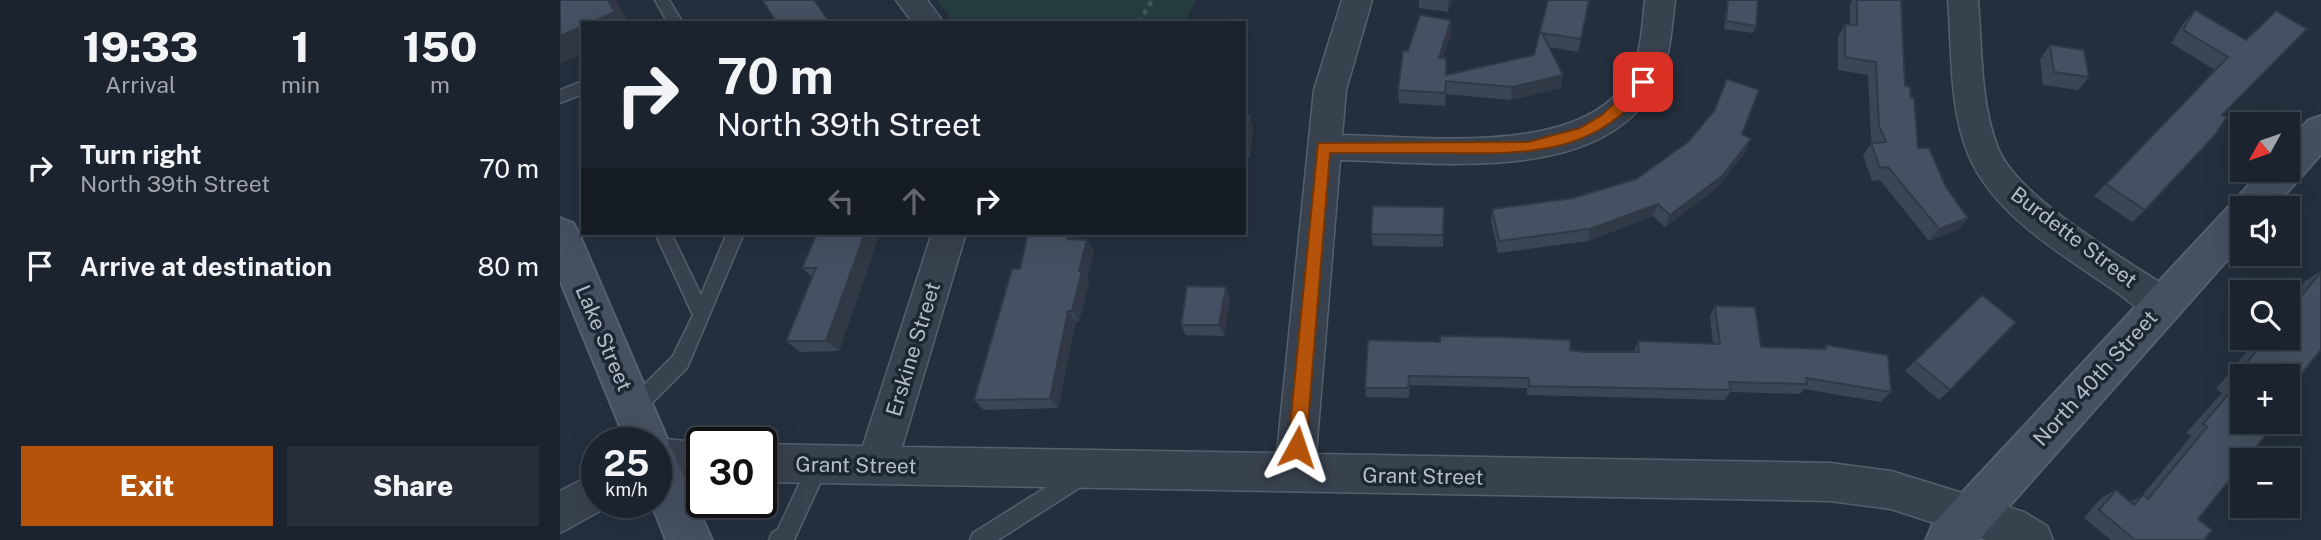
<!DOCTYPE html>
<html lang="en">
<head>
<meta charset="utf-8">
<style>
  body { margin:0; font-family:"Public Sans",sans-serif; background:#282f3a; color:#f1f3f6; height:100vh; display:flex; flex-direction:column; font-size:26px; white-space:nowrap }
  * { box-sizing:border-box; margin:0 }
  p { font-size:23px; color:#a0a4aa }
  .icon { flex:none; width:38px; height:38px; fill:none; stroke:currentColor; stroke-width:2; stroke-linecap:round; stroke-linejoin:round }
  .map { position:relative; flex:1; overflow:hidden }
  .drawer { display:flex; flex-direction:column; background:#1b232e; width:560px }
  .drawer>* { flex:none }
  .hud { position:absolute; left:21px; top:21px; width:665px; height:214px; border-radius:0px; box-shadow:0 7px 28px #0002,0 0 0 2px #39404a; background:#1b232e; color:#f1f3f6; overflow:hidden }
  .needle { width:46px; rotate:230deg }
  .fabs { position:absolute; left:1670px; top:112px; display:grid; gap:14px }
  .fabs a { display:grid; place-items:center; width:70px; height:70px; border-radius:0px; background:#1b232e; box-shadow:0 7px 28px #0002,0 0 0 2px #39404a; font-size:35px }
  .speed { position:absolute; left:21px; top:427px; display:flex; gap:14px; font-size:35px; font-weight:700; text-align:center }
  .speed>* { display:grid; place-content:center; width:91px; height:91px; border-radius:50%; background:#1b232e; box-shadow:0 7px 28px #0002,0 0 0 2px #39404a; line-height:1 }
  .speed small { font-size:18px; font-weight:400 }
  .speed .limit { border:4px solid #111; border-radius:10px; background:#fff; color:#111 }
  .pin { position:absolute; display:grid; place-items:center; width:60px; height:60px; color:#fff; margin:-30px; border-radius:14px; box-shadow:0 4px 10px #0006 }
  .me { position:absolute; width:77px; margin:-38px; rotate:5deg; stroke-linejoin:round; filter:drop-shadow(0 0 5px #0008) }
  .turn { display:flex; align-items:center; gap:24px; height:147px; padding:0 21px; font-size:32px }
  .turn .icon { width:91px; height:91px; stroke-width:2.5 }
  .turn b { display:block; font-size:49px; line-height:60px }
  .lanes { display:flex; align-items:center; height:66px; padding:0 21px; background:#0003; justify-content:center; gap:35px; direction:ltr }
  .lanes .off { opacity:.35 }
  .eta { display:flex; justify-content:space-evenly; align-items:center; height:119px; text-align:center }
  .eta b { font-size:42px; font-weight:800; line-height:49px }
  .cta { display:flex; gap:14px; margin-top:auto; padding:14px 21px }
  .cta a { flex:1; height:80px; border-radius:0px; background:#b45309; color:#fff; font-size:28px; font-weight:800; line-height:80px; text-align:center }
  .cta a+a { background:#282f3a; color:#f1f3f6 }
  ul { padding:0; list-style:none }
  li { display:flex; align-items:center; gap:21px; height:98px; padding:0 21px }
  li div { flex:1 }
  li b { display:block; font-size:26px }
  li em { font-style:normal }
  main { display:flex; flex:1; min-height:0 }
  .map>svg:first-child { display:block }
  .green { fill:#263c3f }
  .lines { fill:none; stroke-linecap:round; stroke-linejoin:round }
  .lane-casing { stroke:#565f6c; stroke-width:3 }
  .street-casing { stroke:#565f6c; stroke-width:3 }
  .secondary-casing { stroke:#565f6c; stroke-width:4 }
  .path { stroke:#44595c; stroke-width:4.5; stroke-dasharray:5 5; stroke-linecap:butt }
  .lane { fill:#38414e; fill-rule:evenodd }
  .street { fill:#38414e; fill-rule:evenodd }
  .secondary { fill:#465061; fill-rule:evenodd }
  .wall { fill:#3b4654 }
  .shaded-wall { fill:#303945 }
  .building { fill:#455162; stroke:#303945; stroke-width:2 }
  .route { fill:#b45309; stroke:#753606; stroke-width:2 }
  .labels { text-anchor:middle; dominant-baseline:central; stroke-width:7; stroke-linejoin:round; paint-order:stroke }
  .street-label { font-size:21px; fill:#b4bcc9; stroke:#1d2633 }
</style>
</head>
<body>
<main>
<section class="drawer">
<div class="eta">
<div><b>19:33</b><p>Arrival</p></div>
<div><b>1</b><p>min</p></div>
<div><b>150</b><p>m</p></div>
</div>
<ul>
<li><svg class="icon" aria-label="right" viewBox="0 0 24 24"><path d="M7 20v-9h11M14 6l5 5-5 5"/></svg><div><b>Turn right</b><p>North 39th Street</p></div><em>70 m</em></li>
<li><svg class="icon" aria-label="arrive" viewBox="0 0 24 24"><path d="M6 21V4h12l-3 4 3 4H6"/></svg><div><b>Arrive at destination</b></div><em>80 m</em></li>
</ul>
<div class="cta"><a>Exit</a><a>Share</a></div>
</section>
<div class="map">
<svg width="1761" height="540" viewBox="0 0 1761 540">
  <rect width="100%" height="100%" fill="#242f3e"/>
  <polygon class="green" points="377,0 636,0 625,23 394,23"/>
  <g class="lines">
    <g class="lane-casing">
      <g id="lane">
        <polygon points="95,0 109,0 123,23 108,23"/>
        <polygon points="23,81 23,94 0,103 0,90"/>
        <polygon points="95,233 111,233 141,295 167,233 184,233 127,368 81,414 74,417 67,414 64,408 67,402 113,356 133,315"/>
        <polygon points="259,455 266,457 269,464 234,540 209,540 212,533 218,529 252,457"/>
        <polygon points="520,466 527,469 530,476 527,483 438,540 410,540 413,533"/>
      </g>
    </g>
    <g class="street-casing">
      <g id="street">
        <polygon points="336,0 367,0 384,23 353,23"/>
        <path d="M782,0H812L786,90L782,135C861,136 1030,159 1071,73C1082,51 1082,24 1085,0H1115C1112,24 1111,50 1102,73C1055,188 879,162 780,160L756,454L1270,463L1331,471L1464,512L1487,526L1493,540H1426L1331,509L1270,501L201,482V444L303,446L372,233H406L342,447L717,453L754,90Z"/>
        <path d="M1388,0H1418C1422,48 1420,103 1438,148C1458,199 1570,262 1616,293L1621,304L1616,315C1611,317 1606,320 1601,319C1584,316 1568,300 1555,291C1503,255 1433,215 1408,154C1389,107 1392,50 1388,0Z"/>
        <polygon points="96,438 146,443 142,443 142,479 96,476 96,443 85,443"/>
        <polygon points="37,472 37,502 52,502 51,505 0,533 0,491"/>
      </g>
    </g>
    <g class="secondary-casing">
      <g id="secondary">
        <polygon points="1761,116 1761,154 1713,208 1682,208 1682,243 1419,540 1366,540 1373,524 1703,170 1727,170 1727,143 1749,120"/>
        <polygon points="0,218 13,223 19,234 109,443 108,447 111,448 152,540 106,540 91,502 96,502 96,443 67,443 0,280"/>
      </g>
    </g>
    <polyline class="path" points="579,23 592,0"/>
    <use href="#lane" class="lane"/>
    <use href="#street" class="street"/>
    <use href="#secondary" class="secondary"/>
  </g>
  <g class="wall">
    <polygon points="859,0 892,0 888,12 859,8"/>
    <polygon points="988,0 1030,0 1018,52 989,47 1001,88 951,100 886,94 885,106 839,103 838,90 848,51 891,33 883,58 886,75 974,55"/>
    <polygon points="1167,0 1198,0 1196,26 1193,33 1164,29"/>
    <polygon points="1292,0 1341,0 1345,86 1358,148 1408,218 1398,230 1369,241 1320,180 1312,181 1303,156 1311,143 1313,143 1311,139 1308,75 1278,70 1278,37 1285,24 1290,24 1290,4"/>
    <polygon points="1635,10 1686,40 1662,115 1585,210 1572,222 1534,196 1655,70 1611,43 1623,24"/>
    <polygon points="1490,45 1529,77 1518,90 1483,85 1480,59"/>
    <polygon points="684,115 693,128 690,157 684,157"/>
    <polygon points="1182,134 1186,151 1157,188 1105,227 1093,216 1028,241 938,253 931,221 932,209 1013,198 1076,179"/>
    <polygon points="884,207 883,247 813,246 811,234"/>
    <polygon points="257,233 320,233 279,351 240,352 226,341 252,277 242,268"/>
    <polygon points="516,239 534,251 527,279 529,282 519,322 516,321 498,408 424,410 414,400 460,269"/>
    <polygon points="1761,271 1761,350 1727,376 1638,519 1644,540 1551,540 1524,518 1541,498 1556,490 1570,502 1582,496 1631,436 1626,433 1662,393 1656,389 1698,338 1727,338 1727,303 1745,281"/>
    <polygon points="1422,295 1390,390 1379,400 1345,371"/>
    <polygon points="670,298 664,336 626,335 621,325"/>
    <polygon points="1155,306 1201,347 1263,349 1266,345 1331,392 1321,402 1244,389 1240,394 1170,392 1165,400 967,395 967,388 850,385 849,398 806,397 805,388 808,340 1010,350 1026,352 1074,352 1078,341 1153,344 1150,316"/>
  </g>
  <g class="shaded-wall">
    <polygon points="48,0 56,0 69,23 30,23"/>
    <polygon points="888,0 892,0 888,12"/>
    <polygon points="891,20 891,33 879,71 879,58"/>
    <polygon points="23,26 23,54 0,64 0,36"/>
    <polygon points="1003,75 1001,88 951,100 952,87"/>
    <polygon points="690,115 693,128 690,157 686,144"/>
    <polygon points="1191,139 1186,151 1157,188 1105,227 1110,215"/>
    <polygon points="1098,204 1093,216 1028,241 1030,229"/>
    <polygon points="1408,218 1398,230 1369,241 1379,229"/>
    <polygon points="305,233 320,233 279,351 266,341"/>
    <polygon points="508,233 517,233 514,251 507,239"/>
    <polygon points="527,240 534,251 527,279 529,282 519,322 512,311 519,271"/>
    <polygon points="666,287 670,298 664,336 659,325"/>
    <polygon points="508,311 516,321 498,408 490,399"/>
  </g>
  <g class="building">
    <polygon points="0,0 48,0 55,12 30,23 23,23 23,26 0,36"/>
    <polygon points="202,0 254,0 270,23 217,23"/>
    <polygon points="988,0 1029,0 1021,39 982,33 1003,75 952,87 886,81 885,93 838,90 843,51 848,51 860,15 891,20 879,58 886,58 886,75 974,55"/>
    <polygon points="1168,0 1198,0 1196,26 1166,21"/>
    <polygon points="1297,0 1341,0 1345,86 1350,87 1351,98 1354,98 1358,148 1369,148 1386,187 1408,218 1379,229 1328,167 1320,168 1311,143 1326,142 1319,126 1316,62 1285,57 1285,24 1297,25"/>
    <polygon points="1635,10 1686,40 1716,11 1747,29 1662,115 1667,117 1655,135 1585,210 1546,184 1668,57 1623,30"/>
    <polygon points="1490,45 1524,50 1529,77 1494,72"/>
    <polygon points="1167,79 1199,90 1182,134 1191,139 1162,176 1110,215 1098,204 1030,229 939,241 932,209 1013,198 1076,179 1128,142 1154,111"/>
    <polygon points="684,115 690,115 686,144 684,144"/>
    <polygon points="813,206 884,207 883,235 811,234"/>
    <polygon points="257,233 305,233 266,341 226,341 256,268 242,268"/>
    <polygon points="468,233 508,233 507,239 527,240 519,271 522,271 512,311 508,311 490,399 414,400 452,269 460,269"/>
    <polygon points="1761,272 1761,350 1727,392 1727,376 1682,376 1682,422 1703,422 1702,424 1710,430 1686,460 1682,460 1682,465 1638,519 1652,530 1644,540 1575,540 1539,510 1556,490 1574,505 1583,495 1588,499 1647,427 1643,424 1678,383 1673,379 1707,338 1727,338 1727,313"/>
    <polygon points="627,286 666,287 659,325 621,325"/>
    <polygon points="1422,295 1456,322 1390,390 1355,361"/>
    <polygon points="1155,306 1195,307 1201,347 1266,349 1266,345 1328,355 1331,392 1246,378 1247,384 1169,382 1171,390 969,386 969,378 849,376 848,388 805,388 808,340 880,342 880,336 942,337 1010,340 1010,350 1026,352 1079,352 1078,341 1160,344"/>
  </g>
  <path class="route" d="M1083,77L1090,82L1088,86C1037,155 967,154 889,153C849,153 810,153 770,153L746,447L743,453L737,456L731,453L728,447L758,143L968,142L1020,128L1042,115Z"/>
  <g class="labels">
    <g class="street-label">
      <text transform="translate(1514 237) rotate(37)">Burdette Street</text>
      <text transform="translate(44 338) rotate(67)">Lake Street</text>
      <text transform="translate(353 349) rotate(-73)">Erskine Street</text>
      <text transform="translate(1535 378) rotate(-48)">North 40th Street</text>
      <text transform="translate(296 465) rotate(1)">Grant Street</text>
      <text transform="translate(863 476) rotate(1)">Grant Street</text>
    </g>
  </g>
</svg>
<div class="fabs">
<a><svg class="needle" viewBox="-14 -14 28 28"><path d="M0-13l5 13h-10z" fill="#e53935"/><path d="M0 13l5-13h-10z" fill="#a0a4aa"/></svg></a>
<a><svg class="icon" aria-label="sound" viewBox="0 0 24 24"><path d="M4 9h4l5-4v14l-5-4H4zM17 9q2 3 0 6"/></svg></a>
<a><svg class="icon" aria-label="search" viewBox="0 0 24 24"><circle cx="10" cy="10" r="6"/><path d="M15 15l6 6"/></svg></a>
<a>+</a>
<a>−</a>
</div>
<div class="speed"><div>25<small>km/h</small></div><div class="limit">30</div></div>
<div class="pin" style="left:1083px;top:82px;background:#d93025"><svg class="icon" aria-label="arrive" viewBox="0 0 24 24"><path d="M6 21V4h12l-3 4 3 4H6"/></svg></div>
<svg class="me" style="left:737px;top:447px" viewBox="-20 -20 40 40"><path d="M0-17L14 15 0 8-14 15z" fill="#b45309" stroke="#fff" stroke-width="4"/></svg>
<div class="hud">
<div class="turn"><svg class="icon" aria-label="right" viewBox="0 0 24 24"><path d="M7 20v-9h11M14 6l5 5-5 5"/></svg><div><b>70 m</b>North 39th Street</div></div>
<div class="lanes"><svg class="icon off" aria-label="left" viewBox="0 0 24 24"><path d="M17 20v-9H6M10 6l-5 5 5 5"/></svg><svg class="icon off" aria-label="ahead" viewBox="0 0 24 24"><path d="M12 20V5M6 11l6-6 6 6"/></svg><svg class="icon" aria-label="right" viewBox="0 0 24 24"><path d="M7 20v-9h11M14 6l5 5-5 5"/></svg></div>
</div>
</div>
</main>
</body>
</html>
